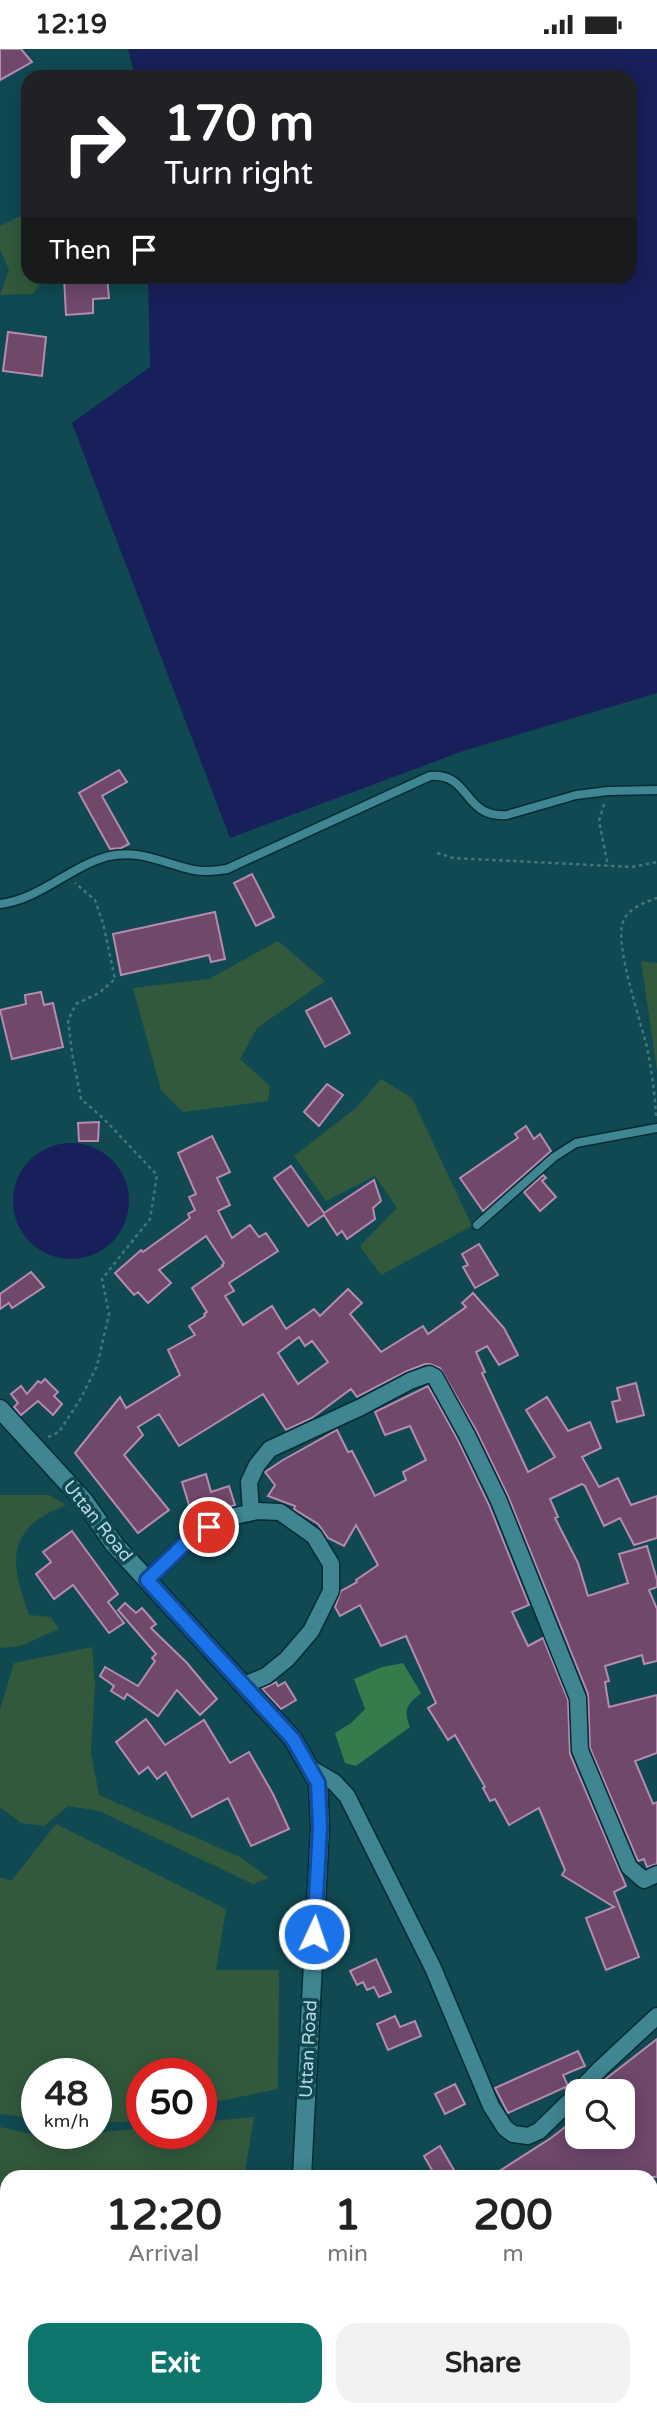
<!DOCTYPE html>
<html lang="en">
<head>
<meta charset="utf-8">
<style>
  body { margin:0; font-family:"Varela Round",sans-serif; background:#f2f2f2; color:#222; height:100vh; display:flex; flex-direction:column; font-size:26px; white-space:nowrap }
  * { box-sizing:border-box; margin:0 }
  p { font-size:23px; color:#767676 }
  .icon { flex:none; width:38px; height:38px; fill:none; stroke:currentColor; stroke-width:2; stroke-linecap:round; stroke-linejoin:round }
  .map { position:relative; flex:1; overflow:hidden }
  .side { position:absolute; left:0px; top:2121px; width:658px; height:247px; display:flex; flex-direction:column; background:#fff; border-radius:21px 21px 0 0; box-shadow:0 4px 18px #0003 }
  .side>* { flex:none }
  .banner { position:absolute; left:21px; top:21px; width:616px; height:214px; border-radius:21px; box-shadow:0 4px 18px #0003; background:#202124; color:#fff; overflow:hidden }
  .fabs { position:absolute; left:565px; top:2030px; display:grid; gap:14px }
  .fabs a { display:grid; place-items:center; width:70px; height:70px; border-radius:14px; background:#fff; box-shadow:0 4px 18px #0003; font-size:35px }
  .speed { position:absolute; left:21px; top:2009px; display:flex; gap:14px; font-size:35px; font-weight:700; text-align:center }
  .speed>* { display:grid; place-content:center; width:91px; height:91px; border-radius:50%; background:#fff; box-shadow:0 4px 18px #0003; line-height:1 }
  .speed small { font-size:18px; font-weight:400 }
  .speed .limit { border:10px solid #d22; background:#fff; color:#111 }
  .pin { position:absolute; display:grid; place-items:center; width:60px; height:60px; color:#fff; margin:-30px; border:4px solid #fff; border-radius:50%; box-shadow:0 2px 7px #0007 }
  .me { position:absolute; width:77px; margin:-38px; rotate:3deg; stroke-linejoin:round; filter:drop-shadow(0 0 5px #0008) }
  .turn { display:flex; align-items:center; gap:24px; height:147px; padding:0 28px; font-size:32px }
  .turn .icon { width:91px; height:91px; stroke-width:2.5 }
  .turn b { display:block; font-size:49px; line-height:60px }
  .then { display:flex; align-items:center; height:66px; padding:0 28px; background:#0003; gap:14px; font-size:26px }
  .eta { display:flex; justify-content:space-evenly; align-items:center; height:119px; text-align:center }
  .eta b { font-size:42px; font-weight:700; line-height:49px }
  .button { display:flex; gap:14px; margin-top:auto; padding:14px 28px }
  .button a { flex:1; height:80px; border-radius:21px; background:#0f766e; color:#fff; font-size:28px; font-weight:700; line-height:80px; text-align:center }
  .button a+a { background:#f2f2f2; color:#222 }
  .status { display:flex; justify-content:space-between; align-items:center; height:49px; padding:0 35px; background:#fff; direction:ltr }
  .status svg { height:19px; fill:currentColor }
  .map>svg:first-child { display:block }
  .green { fill:#32593c }
  .forest { fill:#357b4b }
  .water { fill:#17205a }
  .lines { fill:none; stroke-linecap:round; stroke-linejoin:round }
  .stream { stroke:#17205a; stroke-width:5 }
  .building { fill:#6f486a; stroke:#b68bb0; stroke-width:2; fill-rule:evenodd }
  .lane-casing { stroke:#052d34; stroke-width:11 }
  .street-casing { stroke:#052d34; stroke-width:19 }
  .secondary-casing { stroke:#052d34; stroke-width:21 }
  .path { stroke:#43757d; stroke-width:2.5; stroke-dasharray:3.5 3.5; stroke-linecap:butt }
  .lane { stroke:#3f8592; stroke-width:8 }
  .street { stroke:#3f8592; stroke-width:16 }
  .secondary { stroke:#3f8592; stroke-width:18 }
  .route-casing { stroke:#114b97; stroke-width:18 }
  .route { stroke:#1a73e8; stroke-width:12 }
  .labels { text-anchor:middle; dominant-baseline:central; stroke-width:7; stroke-linejoin:round; paint-order:stroke }
  .street-label { font-size:18px; fill:#b7d8df; stroke:#104952 }
</style>
</head>
<body>
<div class="status"><b>12:19</b><svg viewBox="0 0 49 12"><path d="M0 12V9h3v3zM5 12V6h3v6zM10 12V3h3v9zM15 12V0h3v12zM26 1h20v11H26zM47 4h2v5h-2z"/></svg></div>
<div class="map">
<svg width="657" height="2367" viewBox="0 0 657 2367">
  <rect width="100%" height="100%" fill="#104952"/>
  <g class="green">
    <polygon points="18,168 28,168 28,228 44,228 33,245 0,246 9,221 0,201 0,177"/>
    <polygon points="278,892 325,932 257,979 240,1010 270,1037 268,1052 183,1063 161,1041 133,939 209,930"/>
    <polygon points="641,912 657,914 657,1022"/>
    <polygon points="381,1030 412,1049 472,1177 381,1226 360,1197 397,1159 375,1127 326,1152 294,1107 356,1059"/>
    <path d="M0,1446H49L66,1456C57,1460 45,1465 37,1471C3,1497 18,1533 29,1566L51,1568L59,1580L20,1597L0,1599Z"/>
    <polygon points="92,1598 95,1636 91,1704 99,1746 240,1808 269,1829 253,1835 99,1762 68,1757 44,1777 21,1774 0,1758 0,1661 14,1614"/>
    <polygon points="56,1775 226,1860 216,1921 279,1921 278,2040 201,2056 201,2025 142,2025 142,2069 124,2073 96,2073 96,2025 37,2025 37,2070 0,2065 0,1828 11,1832"/>
    <polygon points="254,2068 244,2128 7,2128 7,2321 0,2319 0,2078 49,2089 142,2079 142,2084 201,2084 201,2073"/>
    <polygon points="657,2183 657,2306 651,2310 651,2190"/>
    <polygon points="108,2361 243,2361 242,2367 93,2367"/>
    <polygon points="452,2361 583,2361 574,2367 444,2367"/>
  </g>
  <path class="forest" d="M403,1614L421,1644C407,1656 403,1660 410,1678L356,1717L345,1714L335,1684L351,1674L365,1660L354,1630L382,1618Z"/>
  <g class="water">
    <polygon points="128,0 657,0 657,644 463,702 230,789 72,374 150,318 148,228 630,228 630,28 135,28"/>
    <circle cx="71" cy="1152" r="58"/>
  </g>
  <g class="lines">
    <g class="stream">
      <polyline points="651,2202 657,2197"/>
      <polyline points="380,2367 389,2361"/>
    </g>
  </g>
  <g class="building">
    <polygon points="0,0 21,0 32,13 0,31"/>
    <polygon points="64,228 107,228 109,249 93,250 93,264 66,266"/>
    <polygon points="8,283 46,288 42,327 3,322"/>
    <polygon points="119,721 127,733 102,747 129,795 121,799 110,800 79,744"/>
    <polygon points="252,825 274,868 256,877 234,834"/>
    <polygon points="215,863 225,910 211,913 209,906 121,926 113,885"/>
    <polygon points="41,943 44,956 53,954 63,998 12,1010 0,961 26,955 25,946"/>
    <polygon points="331,949 350,984 325,998 306,962"/>
    <polygon points="327,1035 343,1046 319,1077 304,1063"/>
    <polygon points="99,1073 98,1092 79,1092 78,1074"/>
    <polygon points="526,1077 534,1090 540,1085 551,1102 483,1162 460,1129 518,1089 515,1085"/>
    <path d="M212,1087L230,1123L217,1129L230,1156L218,1162L232,1189L250,1176L259,1188L266,1184L278,1202L229,1234L234,1242L225,1247L243,1276L272,1257L286,1280L314,1260L320,1267L348,1240L362,1254L350,1265L381,1303L423,1277L428,1285L466,1258L462,1254L473,1244L504,1279L518,1306L499,1316L487,1297L476,1303L485,1323L482,1324L528,1423L555,1408L526,1361L547,1348L568,1382L590,1373L601,1399L582,1408L599,1438L618,1429L631,1456L657,1447V1489L634,1496L620,1469L604,1477L585,1437L582,1435L550,1450L558,1468L555,1469L578,1514L588,1547L628,1534L619,1505L647,1497L657,1531V1538L649,1541L657,1560V1612L644,1615L642,1606L605,1617L609,1632L605,1633L609,1658L657,1646V1704L635,1712L653,1755L657,1753V1815L647,1818L644,1810L638,1812L590,1699L588,1645L508,1447L476,1381L440,1319L430,1315H425L405,1323L357,1348L351,1340L312,1369L286,1381L263,1345L179,1397L159,1365L138,1378L143,1386L124,1406L169,1461L138,1484L75,1404L120,1348L126,1359L180,1326L168,1301L195,1286L189,1277L205,1267L204,1265L207,1263L192,1239L223,1217L222,1216L224,1214L206,1187L159,1221L171,1234L148,1254L138,1243L134,1246L115,1224L141,1201L143,1203L190,1169L188,1165L195,1161L189,1148L196,1145L178,1104ZM299,1288L305,1297L312,1292L328,1313L298,1335L278,1304Z"/>
    <polygon points="291,1117 324,1164 374,1131 381,1152 373,1159 375,1170 347,1190 342,1182 337,1186 324,1166 308,1177 274,1129"/>
    <polygon points="543,1126 546,1129 542,1132 556,1148 540,1162 524,1143"/>
    <polygon points="479,1195 498,1226 475,1239 463,1218 468,1216 462,1205"/>
    <polygon points="31,1223 44,1238 12,1259 9,1254 0,1260 0,1245"/>
    <polygon points="45,1330 58,1343 54,1347 62,1355 53,1366 38,1352 21,1366 14,1358 18,1354 11,1345 21,1337 27,1345 38,1332 41,1334"/>
    <polygon points="636,1334 644,1366 617,1373 612,1353 620,1351 617,1339"/>
    <polygon points="428,1337 458,1391 489,1456 529,1556 512,1563 528,1597 543,1589 568,1651 570,1705 626,1837 614,1843 639,1908 606,1921 586,1869 614,1858 562,1826 565,1821 539,1759 509,1776 495,1750 490,1752 483,1739 485,1738 455,1686 448,1691 428,1659 436,1654 406,1587 381,1597 360,1556 340,1567 335,1558 341,1542 357,1533 356,1531 378,1516 356,1476 344,1497 328,1489 318,1475 294,1460 295,1457 268,1447 275,1436 265,1423 283,1411 337,1381 348,1403 352,1402 375,1447 406,1431 403,1423 426,1411 410,1377 385,1386 375,1363"/>
    <polygon points="206,1425 211,1443 229,1437 235,1456 193,1469 182,1433"/>
    <polygon points="72,1482 118,1545 108,1553 124,1574 109,1584 73,1536 54,1550 36,1525 51,1513 43,1503"/>
    <polygon points="125,1554 136,1564 142,1559 156,1575 151,1579 187,1614 217,1650 200,1666 177,1641 158,1667 127,1645 124,1650 111,1642 114,1637 100,1627 105,1618 138,1637 155,1612 152,1609 156,1605 118,1561"/>
    <polygon points="276,1633 278,1637 285,1633 296,1651 281,1660 262,1640"/>
    <polygon points="146,1670 165,1696 204,1671 230,1714 249,1703 273,1745 289,1780 251,1797 228,1749 192,1768 166,1723 157,1730 148,1718 139,1725 116,1693"/>
    <polygon points="376,1910 391,1943 379,1948 374,1938 367,1941 363,1933 357,1936 350,1922"/>
    <polygon points="395,1967 400,1978 415,1972 421,1987 388,2001 377,1975"/>
    <polygon points="657,1990 657,2128 490,2128 551,2089 578,2068 578,2088 623,2088 623,2042 593,2042 603,2032"/>
    <polygon points="578,2002 585,2017 563,2026 568,2037 508,2064 495,2039"/>
    <polygon points="455,2035 465,2055 445,2065 435,2045"/>
    <polygon points="440,2097 458,2128 436,2128 424,2107"/>
  </g>
  <g class="lines">
    <g class="lane-casing">
      <g id="lane">
        <path d="M0,855C41,850 70,817 109,807C140,800 165,815 194,821C205,823 216,822 227,820L430,727C472,724 462,769 507,766L576,746L608,742L657,741"/>
        <polyline points="477,1176 554,1108 576,1094 657,1079"/>
      </g>
    </g>
    <g class="street-casing">
      <g id="street">
        <polyline points="251,1463 249,1433 257,1416 270,1400 361,1358 410,1332 429,1325 435,1328 467,1386 499,1452 578,1649 580,1701 629,1818 644,1831 657,1825"/>
        <polyline points="147,1531 193,1487 235,1467 258,1462 280,1463 314,1487 331,1515 331,1542 311,1582 287,1610 266,1627 244,1636"/>
        <polyline points="308,1718 334,1733 347,1747 433,1919 491,2057 505,2079 513,2085 528,2087 539,2082 578,2044"/>
        <polyline points="579,2042 600,2020 657,1967"/>
        <polyline points="0,2329 7,2331"/>
      </g>
    </g>
    <g class="secondary-casing">
      <g id="secondary">
        <polyline points="0,1360 84,1452 114,1495 293,1690 318,1734 320,1778 302,2128"/>
        <polyline points="277,2367 277,2361"/>
        <polyline points="299,2367 299,2361"/>
      </g>
    </g>
    <g class="path">
      <polyline points="604,755 599,772 608,817"/>
      <polyline points="437,804 453,809 632,818 657,813"/>
      <path d="M656,1067C655,1046 652,1025 648,1003C642,975 614,896 623,873C627,860 645,853 657,849"/>
      <polyline points="48,1388 59,1383 81,1349 97,1317 109,1265 102,1230 150,1170 157,1126 103,1069 81,1050 72,1004 68,971 76,955 99,944 115,930 103,874 95,851 75,834"/>
      <polyline points="649,2367 657,2361"/>
    </g>
    <use href="#lane" class="lane"/>
    <use href="#street" class="street"/>
    <use href="#secondary" class="secondary"/>
  </g>
  <g class="lines">
    <g class="route-casing">
      <polyline id="route" points="209,1478 193,1487 147,1531 293,1690 318,1734 320,1778 314,1885"/>
    </g>
    <use href="#route" class="route"/>
  </g>
  <g class="labels">
    <g class="street-label">
      <text transform="translate(98 1472) rotate(51)">Uttan Road</text>
      <text transform="translate(308 2000) rotate(-87)">Uttan Road</text>
    </g>
  </g>
</svg>
<div class="fabs">
<a><svg class="icon" aria-label="search" viewBox="0 0 24 24"><circle cx="10" cy="10" r="6"/><path d="M15 15l6 6"/></svg></a>
</div>
<div class="speed"><div>48<small>km/h</small></div><div class="limit">50</div></div>
<div class="pin" style="left:209px;top:1478px;background:#d93025"><svg class="icon" aria-label="arrive" viewBox="0 0 24 24"><path d="M6 21V4h12l-3 4 3 4H6"/></svg></div>
<svg class="me" style="left:314px;top:1885px" viewBox="-20 -20 40 40"><circle r="17" fill="#1a73e8" stroke="#fff" stroke-width="3"/><path d="M0-11L8 9 0 5-8 9z" fill="#fff"/></svg>
<div class="banner">
<div class="turn"><svg class="icon" aria-label="right" viewBox="0 0 24 24"><path d="M7 20v-9h11M14 6l5 5-5 5"/></svg><div><b>170 m</b>Turn right</div></div>
<div class="then">Then<svg class="icon" aria-label="arrive" viewBox="0 0 24 24"><path d="M6 21V4h12l-3 4 3 4H6"/></svg></div>
</div>
<section class="side">
<div class="eta">
<div><b>12:20</b><p>Arrival</p></div>
<div><b>1</b><p>min</p></div>
<div><b>200</b><p>m</p></div>
</div>
<div class="button"><a>Exit</a><a>Share</a></div>
</section>
</div>
</body>
</html>
